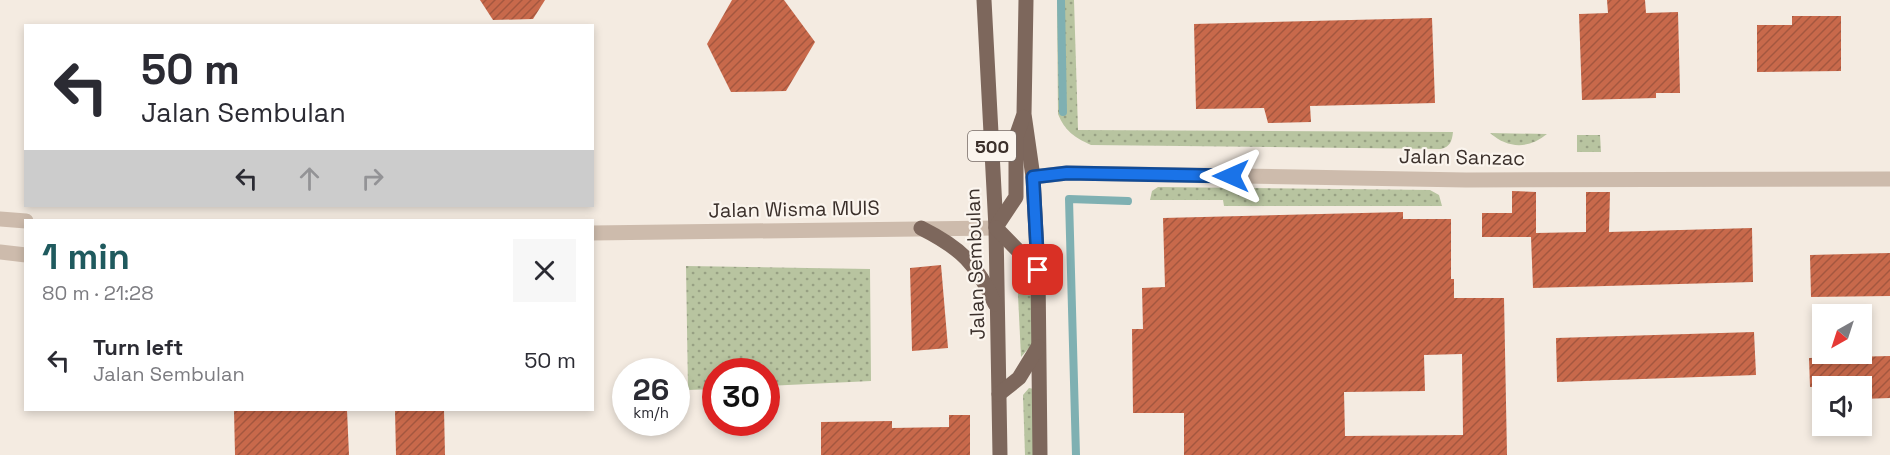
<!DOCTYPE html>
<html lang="en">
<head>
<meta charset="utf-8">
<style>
  body { margin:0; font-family:"Space Grotesk",sans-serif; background:#f7f7f7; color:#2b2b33; height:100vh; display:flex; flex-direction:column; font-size:22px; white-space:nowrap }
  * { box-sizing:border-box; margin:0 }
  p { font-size:20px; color:#7c7c81 }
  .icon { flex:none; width:33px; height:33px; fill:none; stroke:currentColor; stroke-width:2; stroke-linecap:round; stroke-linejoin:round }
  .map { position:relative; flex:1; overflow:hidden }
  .drawer { position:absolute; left:24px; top:219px; width:570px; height:192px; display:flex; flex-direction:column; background:#fff; border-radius:0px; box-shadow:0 3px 9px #0003 }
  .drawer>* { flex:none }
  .hud { position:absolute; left:24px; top:24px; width:570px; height:183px; border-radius:0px; box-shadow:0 3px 9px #0003; background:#fff; color:#2b2b33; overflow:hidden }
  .needle { width:39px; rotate:219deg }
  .fabs { position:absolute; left:1812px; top:304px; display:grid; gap:12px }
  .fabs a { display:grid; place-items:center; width:60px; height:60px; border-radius:0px; background:#fff; box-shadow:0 3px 9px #0003; font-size:30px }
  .speed { position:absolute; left:612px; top:358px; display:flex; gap:12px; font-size:30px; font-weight:700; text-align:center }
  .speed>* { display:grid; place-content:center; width:78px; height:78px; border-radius:50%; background:#fff; box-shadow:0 3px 9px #0003; line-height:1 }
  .speed small { font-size:15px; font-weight:400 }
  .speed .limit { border:9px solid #d22; background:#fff; color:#111 }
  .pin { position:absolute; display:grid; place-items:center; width:51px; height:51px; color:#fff; margin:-26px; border-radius:12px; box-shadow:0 3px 9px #0006 }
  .me { position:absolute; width:66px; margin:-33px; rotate:270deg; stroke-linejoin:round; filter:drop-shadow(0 0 4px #0008) }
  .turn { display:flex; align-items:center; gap:21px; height:126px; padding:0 18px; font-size:27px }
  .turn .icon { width:78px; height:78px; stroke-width:2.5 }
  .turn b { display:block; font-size:42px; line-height:51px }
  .lanes { display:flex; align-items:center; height:57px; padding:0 18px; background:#0003; justify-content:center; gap:30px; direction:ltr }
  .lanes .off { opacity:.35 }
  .round { display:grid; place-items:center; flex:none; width:63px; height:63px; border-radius:0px; background:#f7f7f7 }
  .overview { display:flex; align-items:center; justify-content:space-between; height:102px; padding:0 18px }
  h1 { font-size:36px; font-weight:800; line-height:45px; color:#1f5a5e }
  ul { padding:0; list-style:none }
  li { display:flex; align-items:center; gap:18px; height:78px; padding:0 18px }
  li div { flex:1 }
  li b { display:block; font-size:22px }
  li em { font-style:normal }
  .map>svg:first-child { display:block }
  .grass { fill:url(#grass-dots) }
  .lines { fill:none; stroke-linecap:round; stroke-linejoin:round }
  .stream { stroke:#7fb0b2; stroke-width:8 }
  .building { fill:url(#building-hatch); fill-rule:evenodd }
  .minor { stroke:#cdbbac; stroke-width:15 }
  .major { stroke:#7d675c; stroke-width:15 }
  .route-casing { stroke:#114b97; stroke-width:15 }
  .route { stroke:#1a73e8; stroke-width:10 }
  .labels { text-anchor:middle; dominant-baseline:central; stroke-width:4.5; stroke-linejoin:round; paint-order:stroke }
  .shield { fill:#fbf5ee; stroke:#756b66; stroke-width:1.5 }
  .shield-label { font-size:18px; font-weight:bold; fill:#3b302b }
  .street-label { font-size:20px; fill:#3b302b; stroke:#fbf5ee }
</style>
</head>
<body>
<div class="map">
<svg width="1890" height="455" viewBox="0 0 1890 455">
  <defs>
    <pattern id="grass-dots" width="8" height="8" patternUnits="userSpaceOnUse" patternTransform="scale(1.5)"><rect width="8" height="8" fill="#b8c4a0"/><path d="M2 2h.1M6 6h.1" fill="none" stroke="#97a083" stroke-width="1.8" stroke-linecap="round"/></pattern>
    <pattern id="building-hatch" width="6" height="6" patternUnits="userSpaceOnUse" patternTransform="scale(1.5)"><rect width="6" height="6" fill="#c8694b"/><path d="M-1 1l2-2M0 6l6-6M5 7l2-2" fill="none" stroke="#a4573f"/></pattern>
  </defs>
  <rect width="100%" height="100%" fill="#f4ebe1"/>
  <g class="grass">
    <path d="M1057,0H1074L1078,130L1453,132C1452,141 1450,147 1441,149L1091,145C1074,137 1065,131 1058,114Z"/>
    <path d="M1490,133L1547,134C1529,149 1508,149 1490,133Z"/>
    <polygon points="1577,135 1600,135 1601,152 1577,152"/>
    <polygon points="1158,187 1430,190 1439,195 1442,206 1224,206 1223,200 1150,200 1152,191"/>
    <polygon points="1016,254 1032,275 1035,341 1021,357"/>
    <polygon points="686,266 870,269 871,381 767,386 766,372 716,372 715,389 688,390"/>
    <polygon points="1029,388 1034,389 1039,455 1025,455 1023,395"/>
  </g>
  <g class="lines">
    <g class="stream">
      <polyline points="1061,0 1063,112"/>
      <polyline points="1076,455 1069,199 1128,201"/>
    </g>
  </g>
  <g class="building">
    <polygon points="480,0 545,0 533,19 493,20"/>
    <polygon points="732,0 784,0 815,42 786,91 731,92 707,44"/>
    <polygon points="1607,0 1645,0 1646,13 1678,12 1680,93 1656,93 1656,98 1582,100 1579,14 1608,13"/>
    <polygon points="1792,16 1841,16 1841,71 1757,72 1757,25 1792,25"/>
    <polygon points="1432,18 1435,103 1310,106 1311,122 1268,123 1264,108 1196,109 1194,24"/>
    <polygon points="1512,191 1536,192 1536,233 1586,232 1586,192 1610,192 1609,232 1752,228 1753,282 1533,288 1531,237 1482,237 1482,213 1512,213"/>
    <path d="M1403,212V219H1451V279H1454V298H1504L1507,455H1184V413H1133L1132,329H1143L1142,288L1165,287L1163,218ZM1462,354L1463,435L1345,436L1344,392L1425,391L1424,355Z"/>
    <polygon points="1890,253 1890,296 1811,297 1810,255"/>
    <polygon points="941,265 948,348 912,351 910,268"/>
    <polygon points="1754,332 1756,375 1557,382 1556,338"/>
    <polygon points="1890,356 1890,398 1862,399 1862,387 1810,387 1809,358"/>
    <polygon points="234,410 347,410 349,455 235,455"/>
    <polygon points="395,410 444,410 445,455 396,455"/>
    <polygon points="949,415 970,415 970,455 821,455 821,422 892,421 892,428 949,427"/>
  </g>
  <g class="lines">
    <g class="minor">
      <polyline points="1033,177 1067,173 1466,180 1890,179"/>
      <polyline points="0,219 26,221"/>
      <polyline points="592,233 996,228"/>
      <polyline points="0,252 26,255"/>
    </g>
    <g class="major">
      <polyline points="984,0 996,228 1000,455"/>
      <polyline points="1026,0 1024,114 1033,177 1038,271 1040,455"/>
      <polyline points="996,227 1016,197 1016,137 1023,117"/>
      <path d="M921,228C961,248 977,264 995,304"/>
      <polyline points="996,228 1038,271"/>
      <polyline points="999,394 1019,378 1038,347"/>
    </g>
  </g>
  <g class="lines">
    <g class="route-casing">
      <polyline id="route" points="1038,270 1033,177 1067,173 1231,176"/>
    </g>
    <use href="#route" class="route"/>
  </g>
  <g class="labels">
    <rect class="shield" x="968" y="131" width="48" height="30" rx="4.5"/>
    <g class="shield-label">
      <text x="992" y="146">500</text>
    </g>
    <g class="street-label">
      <text transform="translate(1462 157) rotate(1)">Jalan Sanzac</text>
      <text transform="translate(794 209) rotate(-1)">Jalan Wisma MUIS</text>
      <text transform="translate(975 264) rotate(-92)">Jalan Sembulan</text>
    </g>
  </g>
</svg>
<div class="fabs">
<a><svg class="needle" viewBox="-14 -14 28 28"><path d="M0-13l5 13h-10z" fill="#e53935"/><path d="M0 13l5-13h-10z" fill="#7c7c81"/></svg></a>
<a><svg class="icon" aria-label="sound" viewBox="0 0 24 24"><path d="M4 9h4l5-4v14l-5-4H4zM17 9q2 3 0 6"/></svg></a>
</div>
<div class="speed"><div>26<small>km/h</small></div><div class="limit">30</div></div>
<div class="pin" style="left:1038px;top:270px;background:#d93025"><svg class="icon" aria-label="arrive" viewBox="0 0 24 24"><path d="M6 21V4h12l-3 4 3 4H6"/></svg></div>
<svg class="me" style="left:1231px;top:176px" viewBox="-20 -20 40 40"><path d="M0-17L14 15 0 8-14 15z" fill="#1a73e8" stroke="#fff" stroke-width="4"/></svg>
<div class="hud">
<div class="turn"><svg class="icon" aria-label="left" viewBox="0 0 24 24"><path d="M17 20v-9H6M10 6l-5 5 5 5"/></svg><div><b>50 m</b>Jalan Sembulan</div></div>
<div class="lanes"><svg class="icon" aria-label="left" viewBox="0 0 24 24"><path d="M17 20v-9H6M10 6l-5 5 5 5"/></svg><svg class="icon off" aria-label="ahead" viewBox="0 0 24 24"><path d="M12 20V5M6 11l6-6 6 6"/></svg><svg class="icon off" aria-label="right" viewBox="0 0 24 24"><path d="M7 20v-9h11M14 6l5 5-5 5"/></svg></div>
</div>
<section class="drawer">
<div class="overview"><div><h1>1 min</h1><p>80 m · 21:28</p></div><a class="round"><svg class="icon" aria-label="close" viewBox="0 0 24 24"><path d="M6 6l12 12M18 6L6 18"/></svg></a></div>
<ul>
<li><svg class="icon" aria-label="left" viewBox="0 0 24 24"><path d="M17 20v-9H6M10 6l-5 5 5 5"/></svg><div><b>Turn left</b><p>Jalan Sembulan</p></div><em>50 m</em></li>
</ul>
</section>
</div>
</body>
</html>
